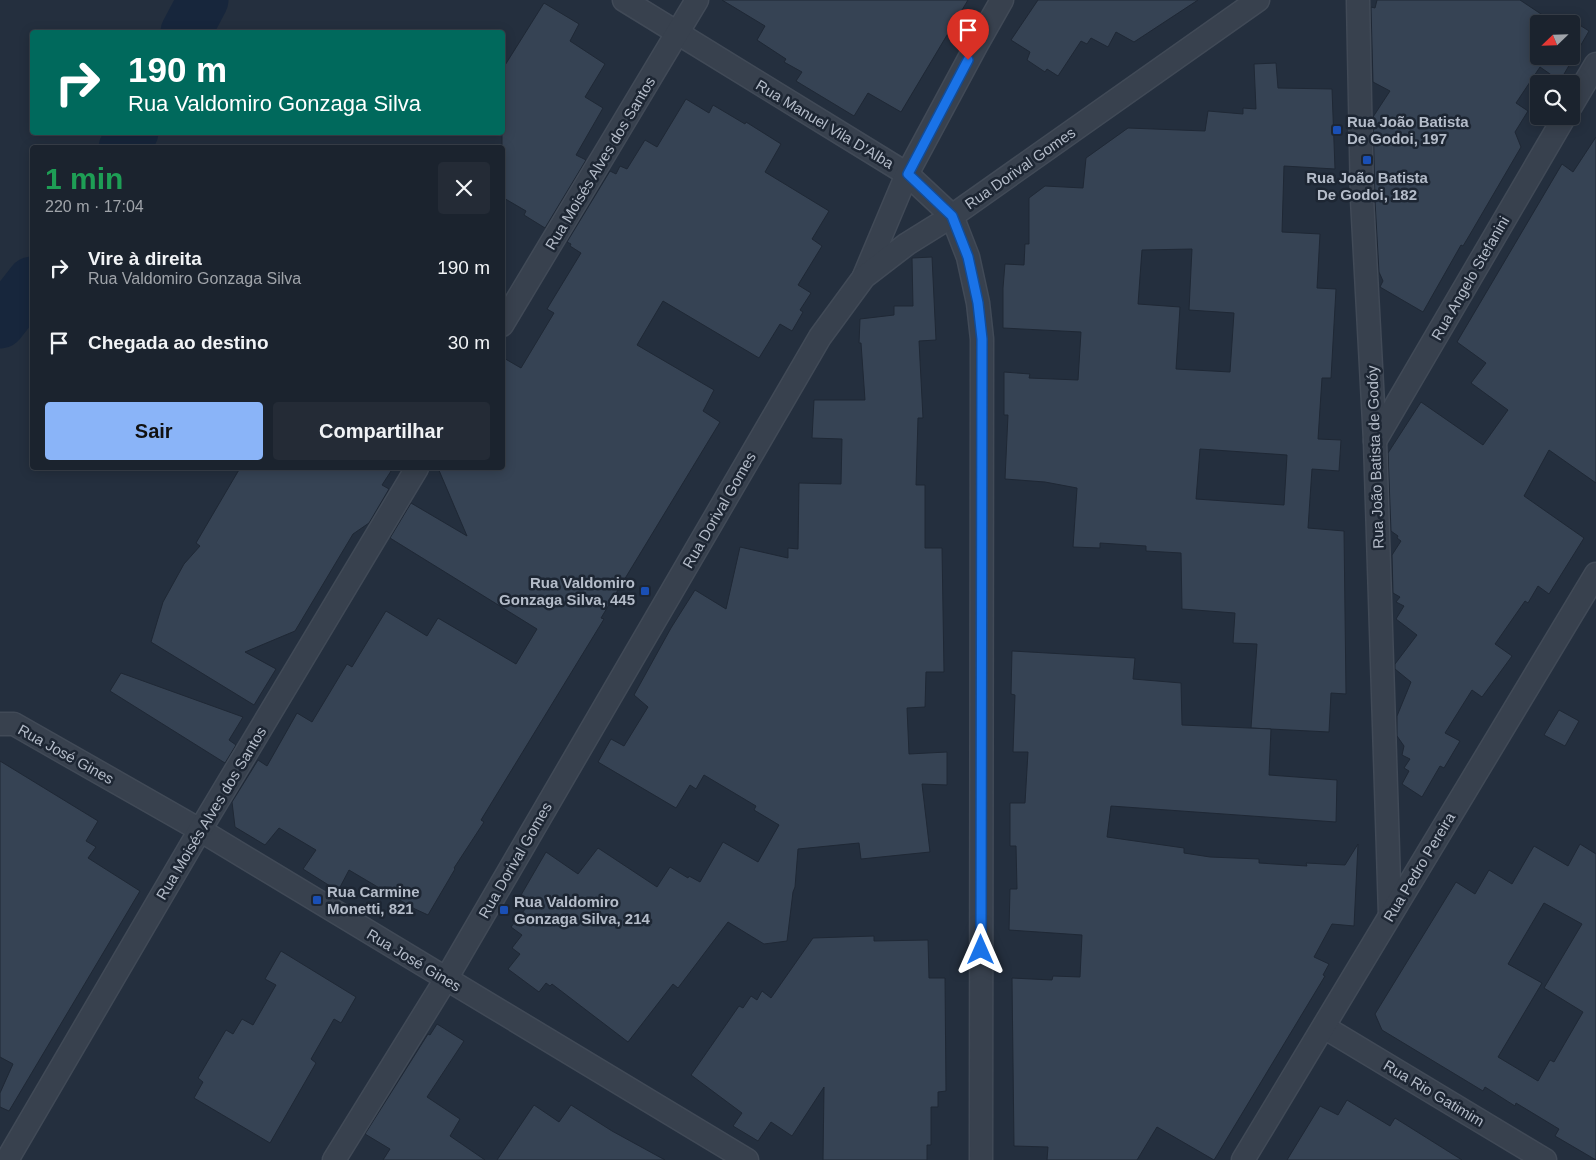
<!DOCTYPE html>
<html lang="pt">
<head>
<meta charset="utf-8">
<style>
  body { margin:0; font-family:Helvetica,sans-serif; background:#242b36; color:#f1f3f6; height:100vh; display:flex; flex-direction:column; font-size:19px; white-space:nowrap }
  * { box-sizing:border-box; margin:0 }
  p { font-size:16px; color:#a0a4aa }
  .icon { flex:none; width:28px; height:28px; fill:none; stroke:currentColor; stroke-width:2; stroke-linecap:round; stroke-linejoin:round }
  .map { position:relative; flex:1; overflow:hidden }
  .details { position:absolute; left:30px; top:145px; width:475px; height:325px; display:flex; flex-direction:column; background:#1b232e; border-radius:5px; box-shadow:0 2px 12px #0003,0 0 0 1px #39404a }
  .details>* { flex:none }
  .top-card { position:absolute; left:30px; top:30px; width:475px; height:105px; border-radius:5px; box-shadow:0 2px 12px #0003,0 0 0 1px #39404a; background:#00695c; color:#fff; overflow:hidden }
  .needle { width:32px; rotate:247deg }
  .buttons { position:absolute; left:1530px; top:15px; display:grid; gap:10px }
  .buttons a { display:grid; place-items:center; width:50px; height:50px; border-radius:5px; background:#1b232e; box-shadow:0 2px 12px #0003,0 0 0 1px #39404a; font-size:25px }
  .pin { position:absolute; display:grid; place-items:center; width:42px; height:42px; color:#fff; margin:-51px -21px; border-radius:50% 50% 50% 0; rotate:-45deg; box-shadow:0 0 5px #0007 }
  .pin .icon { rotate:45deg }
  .me { position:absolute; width:55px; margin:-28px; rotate:0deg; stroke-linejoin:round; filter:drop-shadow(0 0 4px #0008) }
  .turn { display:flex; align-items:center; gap:18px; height:105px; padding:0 15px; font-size:22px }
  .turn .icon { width:65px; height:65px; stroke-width:2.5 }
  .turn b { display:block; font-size:35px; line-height:42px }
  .round { display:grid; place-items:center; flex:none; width:52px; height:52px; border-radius:5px; background:#242b36 }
  .summary { display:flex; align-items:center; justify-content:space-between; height:85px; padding:0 15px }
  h1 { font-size:30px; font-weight:700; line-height:38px; color:#1e9e55 }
  .button { display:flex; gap:10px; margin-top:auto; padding:10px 15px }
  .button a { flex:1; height:58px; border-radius:5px; background:#8ab4f8; color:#111; font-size:20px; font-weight:700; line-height:58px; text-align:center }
  .button a+a { background:#242b36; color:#f1f3f6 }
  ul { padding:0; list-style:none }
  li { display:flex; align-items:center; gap:15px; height:75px; padding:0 15px }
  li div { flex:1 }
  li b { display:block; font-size:19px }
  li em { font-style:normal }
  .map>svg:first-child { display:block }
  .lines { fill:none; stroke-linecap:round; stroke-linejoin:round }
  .river { stroke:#17263c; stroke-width:51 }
  .building { fill:#364354; stroke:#1f2835; fill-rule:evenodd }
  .minor-casing { stroke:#414a57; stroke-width:25 }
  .minor { stroke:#38414e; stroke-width:22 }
  .route-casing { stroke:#114b97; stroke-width:12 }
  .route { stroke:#1a73e8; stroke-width:9 }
  .transit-dot { fill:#1a4fb4; stroke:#1d2633; stroke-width:2 }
  .labels { text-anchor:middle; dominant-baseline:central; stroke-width:5; stroke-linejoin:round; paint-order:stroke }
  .poi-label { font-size:15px; font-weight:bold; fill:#b4bcc9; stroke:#1d2633; text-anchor:start }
  .street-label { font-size:15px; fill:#b4bcc9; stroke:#1d2633 }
</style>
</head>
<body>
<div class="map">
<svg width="1596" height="1160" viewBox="0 0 1596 1160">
  <rect width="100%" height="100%" fill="#242f3e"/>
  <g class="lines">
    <g class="river">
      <polyline points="186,32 203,0"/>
      <polyline points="124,148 133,132"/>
      <polyline points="0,323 32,282"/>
    </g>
  </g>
  <g class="building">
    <polygon points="722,0 968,0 901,112 868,93 854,116 796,81 802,72 784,62 786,59 757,40 765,26"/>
    <polygon points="1038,0 1198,0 1134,42 1116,32 1108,47 1091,38 1087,44 1081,41 1058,76 1047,69 1045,72 1027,60 1030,52 1011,40"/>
    <polygon points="1377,0 1520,0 1556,24 1539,24 1539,56 1571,56 1571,24 1562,24 1567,17 1589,31 1560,81 1540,67 1516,103 1528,111 1515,132 1521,147 1469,236 1463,246 1461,245 1423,312 1380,287 1383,281 1379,272 1375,201 1373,117 1390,91 1373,82 1371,7 1375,8"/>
    <polygon points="544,3 579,24 570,41 605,64 585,97 603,108 576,155 586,160 545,228 524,215 526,211 502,197 502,70"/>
    <path d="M1276,63L1278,88L1332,89L1335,169L1284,166L1282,232L1320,234L1317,288L1336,289L1331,378H1322L1318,439L1341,440L1339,471L1312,469L1308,528L1344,531L1346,694L1331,693L1329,732L1251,728L1257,644L1233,643L1235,613L1182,609L1181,553L1146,551V546L1100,543V548L1073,547L1077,488L1045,482L1005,479L1008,415H1004V372L1030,374L1029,378L1078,380L1081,332L1003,328V288L1005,264L1024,265L1025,244H1029V198L1045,186L1083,188L1086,158L1128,128L1205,131L1208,111L1243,114V108L1256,109L1254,64ZM1192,249L1189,310L1234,313L1230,372L1176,369L1180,307L1138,304L1142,250ZM1200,449L1287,455L1284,505L1196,499Z"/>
    <polygon points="686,99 709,113 713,105 745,124 746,122 781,144 765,172 829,211 812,239 822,246 798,285 811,293 800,310 803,312 792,331 780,324 759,358 663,301 637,345 714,390 703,411 720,422 601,618 604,619 481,820 484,822 454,868 455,869 428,915 415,909 349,870 338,891 303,869 316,850 279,828 265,845 235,827 232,802 258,760 267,766 297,713 312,722 347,664 352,667 386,611 427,636 438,618 516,664 537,629 390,538 411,503 467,536 438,468 502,468 502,357 521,368 554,313 547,309 581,253 570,246 571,244 567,242 610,171 616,174 620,166 627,169 645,140 657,147"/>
    <polygon points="1596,137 1596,483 1549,450 1524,496 1584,538 1549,594 1538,586 1528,603 1525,601 1495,644 1512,656 1482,697 1472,690 1445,733 1460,741 1444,768 1440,766 1422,797 1402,784 1409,771 1404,768 1410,759 1402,755 1404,746 1397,736 1397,716 1411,682 1395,669 1395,664 1417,635 1396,619 1404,606 1396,602 1400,597 1393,593 1392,555 1401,541 1397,538 1398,536 1391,531 1388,453 1421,402 1483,445 1508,410 1471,383 1486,363 1457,342 1562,164 1573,172"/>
    <polygon points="932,257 936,340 919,341 923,418 918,418 916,485 925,485 925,548 942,548 944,672 926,672 925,707 907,708 909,754 947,752 947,785 922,784 930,852 861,859 859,843 798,849 795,887 793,892 787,941 764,944 728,922 678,988 673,984 628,1042 552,984 550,986 546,983 539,992 508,969 520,954 512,948 522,935 511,927 526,908 517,902 546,852 578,874 598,848 657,887 670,867 688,878 689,876 700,882 723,842 758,862 779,825 754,810 756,806 704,775 696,789 690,785 676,808 598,762 611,739 624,746 648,707 634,695 671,628 695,590 726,609 740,547 788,558 788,548 798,549 799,483 841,484 842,439 812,438 814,400 865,400 861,343 859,343 860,319 894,315 894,306 913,306 912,258"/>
    <polygon points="240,468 393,468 382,485 389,489 369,523 353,534 295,631 245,652 276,669 254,705 151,642 163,602 184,564 200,546 196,543"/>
    <polygon points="1012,651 1135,658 1133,679 1181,683 1182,725 1271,729 1269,775 1337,780 1336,822 1111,806 1107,837 1184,848 1184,853 1210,857 1259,859 1259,863 1307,866 1306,863 1345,865 1358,844 1354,926 1332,924 1314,957 1329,964 1323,975 1325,976 1214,1160 1157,1127 1137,1160 1047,1160 1048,1147 1014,1146 1012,978 1052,980 1053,976 1080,977 1082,935 1009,930 1010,889 1017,889 1016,846 1010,846 1010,803 1025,803 1028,752 1013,752 1015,695 1011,694"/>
    <polygon points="121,673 243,717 229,740 236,745 225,763 110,691"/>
    <polygon points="1559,710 1579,721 1565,746 1544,735"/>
    <polygon points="0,761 98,821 86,841 96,847 88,858 140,891 9,1111 0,1107 0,1093 13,1064 0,1057"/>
    <path d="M1580,844L1596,854V1160L1555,1136L1559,1129L1516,1103L1515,1106L1485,1087L1483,1091L1382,1030L1375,1014L1456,882L1475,894L1489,870L1512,884L1534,846L1568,866ZM1544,903L1582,924L1544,988L1583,1012L1554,1062L1550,1060L1538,1081L1498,1057L1542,983L1508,964Z"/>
    <polygon points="874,936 874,941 928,940 929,978 945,978 946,1091 938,1092 938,1107 931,1107 931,1145 927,1145 927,1160 823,1160 824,1087 792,1136 771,1122 758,1141 733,1126 742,1113 691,1075 739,1006 743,1008 751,996 757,1000 762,991 771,998 813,938"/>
    <polygon points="281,951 356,997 341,1023 334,1019 311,1059 316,1063 270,1143 194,1098 203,1082 198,1078 226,1030 233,1034 242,1019 253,1025 276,985 265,979"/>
    <polygon points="437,1024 464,1041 427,1097 460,1119 450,1136 485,1160 383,1160 390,1149 365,1134 428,1034 430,1035"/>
    <polygon points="1347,1100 1390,1126 1395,1118 1462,1160 1287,1160 1320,1106 1338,1115"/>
    <polygon points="534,1105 559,1122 571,1105 612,1131 665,1160 497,1160"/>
  </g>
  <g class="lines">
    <g class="minor-casing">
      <g id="minor">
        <polyline points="624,0 907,174 952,216 968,257 978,303 982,339 981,1160"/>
        <polyline points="1358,0 1362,199 1375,441 1390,914"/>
        <polyline points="1571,106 1596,64"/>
        <polyline points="864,276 907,174 977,44 1002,0"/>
        <polyline points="502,325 697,0"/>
        <polyline points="1375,441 1565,116"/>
        <polyline points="0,724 14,724 200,830 747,1160"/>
        <polyline points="1324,1027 1545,1160"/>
        <polyline points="7,1160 200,830 417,468"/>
        <polyline points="334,1160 446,979 820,337 864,277 907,244 952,216 1258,0"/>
        <polyline points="1243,1160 1596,574"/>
      </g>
    </g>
    <use href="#minor" class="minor"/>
  </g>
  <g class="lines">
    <g class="route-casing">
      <polyline id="route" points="968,60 908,174 952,216 968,257 978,303 982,339 981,950"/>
    </g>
    <use href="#route" class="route"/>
  </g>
  <g class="transit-dot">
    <rect x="1332" y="125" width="10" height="10" rx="2.5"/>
    <rect x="1362" y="155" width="10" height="10" rx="2.5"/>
    <rect x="640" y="586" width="10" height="10" rx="2.5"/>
    <rect x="312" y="895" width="10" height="10" rx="2.5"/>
    <rect x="499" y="905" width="10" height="10" rx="2.5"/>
  </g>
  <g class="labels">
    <g class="poi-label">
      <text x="1347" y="121">Rua João Batista<tspan x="1347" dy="17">De Godoi, 197</tspan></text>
      <text x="1367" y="177" text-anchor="middle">Rua João Batista<tspan x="1367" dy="17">De Godoi, 182</tspan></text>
      <text x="635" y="582" text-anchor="end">Rua Valdomiro<tspan x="635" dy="17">Gonzaga Silva, 445</tspan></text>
      <text x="327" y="891">Rua Carmine<tspan x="327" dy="17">Monetti, 821</tspan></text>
      <text x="514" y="901">Rua Valdomiro<tspan x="514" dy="17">Gonzaga Silva, 214</tspan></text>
    </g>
    <g class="street-label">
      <text transform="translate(825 124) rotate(31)">Rua Manuel Vila D'Alba</text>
      <text transform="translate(600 163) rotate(-59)">Rua Moisés Alves dos Santos</text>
      <text transform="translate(1020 168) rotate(-35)">Rua Dorival Gomes</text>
      <text transform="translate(1470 278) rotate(-60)">Rua Angelo Stefanini</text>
      <text transform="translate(1375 457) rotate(-92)">Rua João Batista de Godóy</text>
      <text transform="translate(719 510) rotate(-60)">Rua Dorival Gomes</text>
      <text transform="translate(66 754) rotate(29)">Rua José Gines</text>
      <text transform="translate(211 813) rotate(-59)">Rua Moisés Alves dos Santos</text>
      <text transform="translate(515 860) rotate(-60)">Rua Dorival Gomes</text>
      <text transform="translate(1419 867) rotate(-59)">Rua Pedro Pereira</text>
      <text transform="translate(414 960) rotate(31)">Rua José Gines</text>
      <text transform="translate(1434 1093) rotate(31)">Rua Rio Gatimim</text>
    </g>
  </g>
</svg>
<div class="buttons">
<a><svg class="needle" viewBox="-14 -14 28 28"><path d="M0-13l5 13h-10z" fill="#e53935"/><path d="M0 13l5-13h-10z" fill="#a0a4aa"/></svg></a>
<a><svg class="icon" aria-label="search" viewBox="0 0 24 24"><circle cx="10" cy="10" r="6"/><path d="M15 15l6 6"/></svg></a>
</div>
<div class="pin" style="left:968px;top:60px;background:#d93025"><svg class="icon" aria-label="arrive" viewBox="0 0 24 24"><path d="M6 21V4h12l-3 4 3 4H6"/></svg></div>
<svg class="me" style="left:981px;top:950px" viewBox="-20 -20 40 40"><path d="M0-17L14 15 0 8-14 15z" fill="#1a73e8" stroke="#fff" stroke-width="4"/></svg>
<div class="top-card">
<div class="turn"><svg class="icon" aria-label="right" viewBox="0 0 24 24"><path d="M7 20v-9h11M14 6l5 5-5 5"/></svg><div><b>190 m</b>Rua Valdomiro Gonzaga Silva</div></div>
</div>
<section class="details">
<div class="summary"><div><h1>1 min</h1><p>220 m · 17:04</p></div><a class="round"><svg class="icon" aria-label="close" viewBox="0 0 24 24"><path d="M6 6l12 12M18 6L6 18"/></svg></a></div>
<ul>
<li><svg class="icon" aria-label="right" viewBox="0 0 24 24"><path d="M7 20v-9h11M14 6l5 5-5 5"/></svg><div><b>Vire à direita</b><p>Rua Valdomiro Gonzaga Silva</p></div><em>190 m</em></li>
<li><svg class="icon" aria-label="arrive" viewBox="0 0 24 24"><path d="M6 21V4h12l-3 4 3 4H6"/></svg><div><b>Chegada ao destino</b></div><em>30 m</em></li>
</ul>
<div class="button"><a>Sair</a><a>Compartilhar</a></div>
</section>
</div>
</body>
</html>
